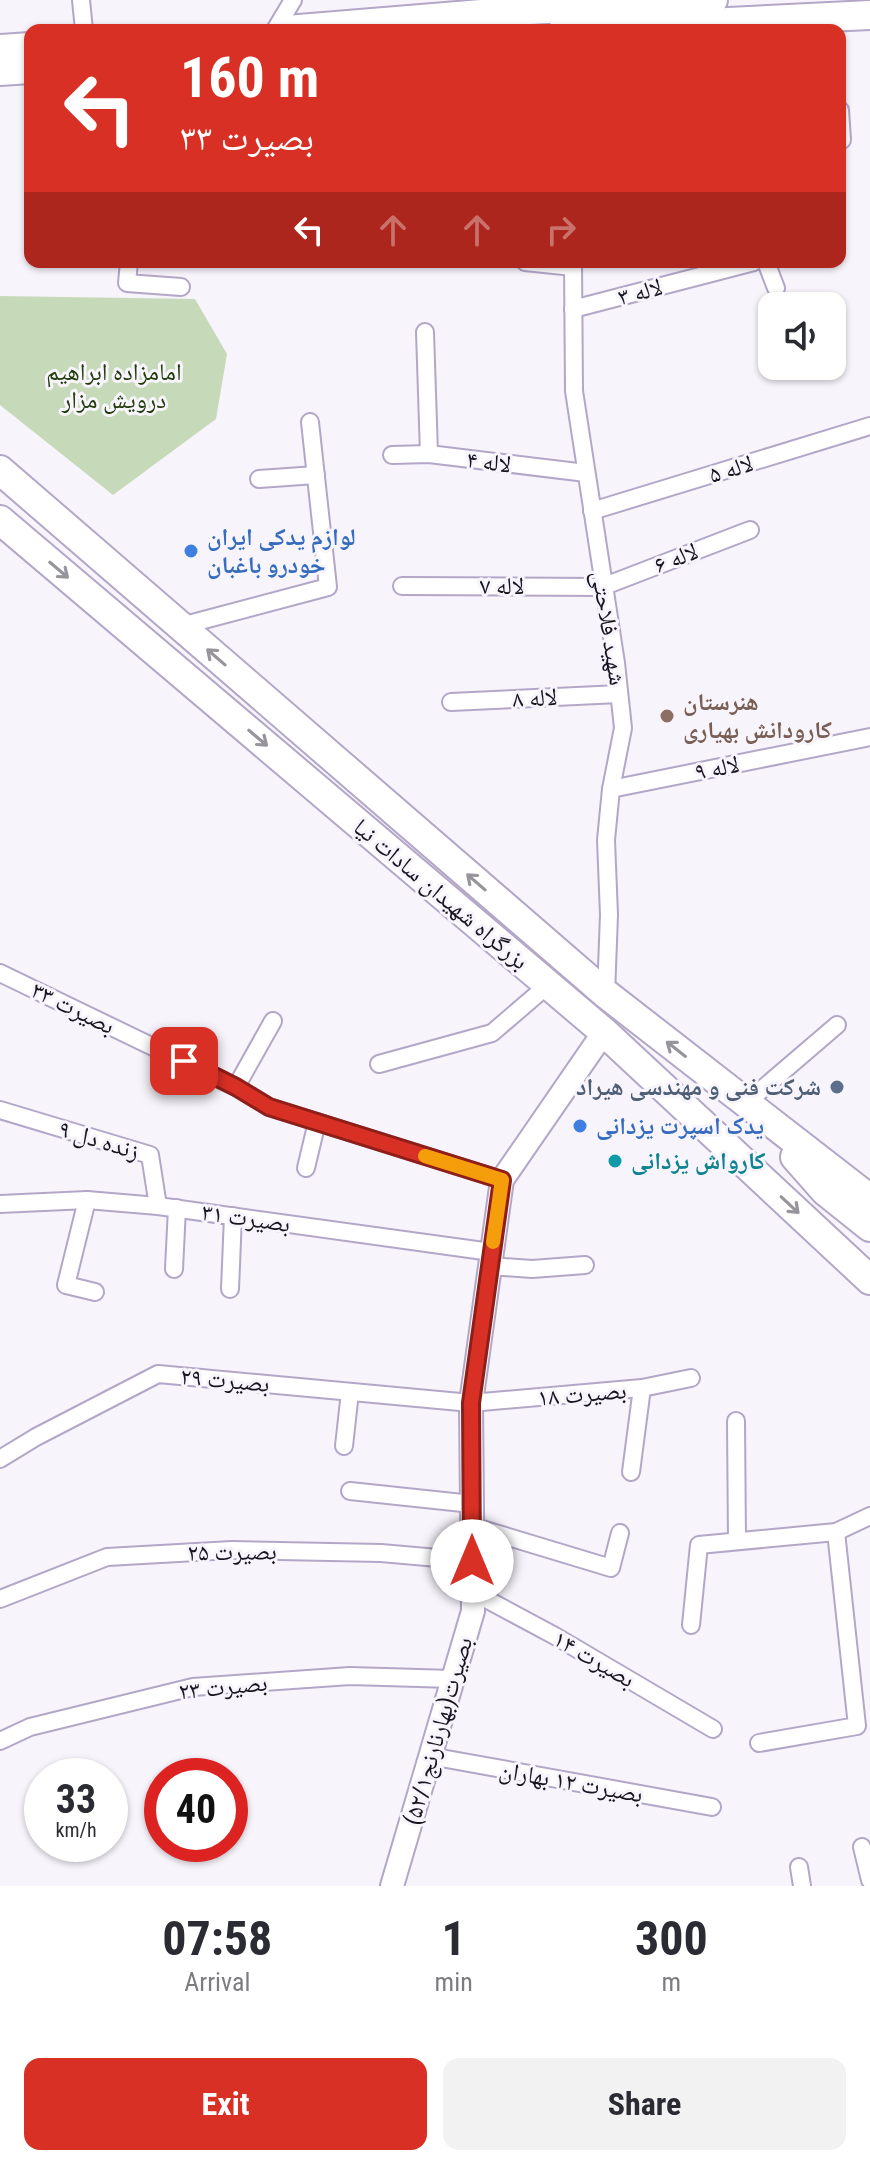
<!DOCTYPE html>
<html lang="en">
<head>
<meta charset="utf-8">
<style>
  body { margin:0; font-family:"Roboto Condensed","Noto Naskh Arabic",sans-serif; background:#f2f2f3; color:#2b2b33; height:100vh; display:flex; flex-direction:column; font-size:30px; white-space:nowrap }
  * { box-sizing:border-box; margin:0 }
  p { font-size:26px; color:#7c7c81 }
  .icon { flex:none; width:44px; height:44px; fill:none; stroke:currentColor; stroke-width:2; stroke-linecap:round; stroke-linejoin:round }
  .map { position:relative; height:1886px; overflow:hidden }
  .sheet { display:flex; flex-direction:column; background:#fff; flex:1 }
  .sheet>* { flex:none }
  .guide { position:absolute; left:24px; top:24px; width:822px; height:244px; border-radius:16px; box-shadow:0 2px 6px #0004; background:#d93025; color:#fff; overflow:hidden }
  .buttons { position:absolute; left:758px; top:292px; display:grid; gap:16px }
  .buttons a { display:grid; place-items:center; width:88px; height:88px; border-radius:16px; background:#fff; box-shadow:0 2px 6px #0004; font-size:40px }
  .speed { position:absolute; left:24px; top:1758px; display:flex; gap:16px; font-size:40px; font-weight:700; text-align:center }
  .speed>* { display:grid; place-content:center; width:104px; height:104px; border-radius:50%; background:#fff; box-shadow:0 2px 6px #0004; line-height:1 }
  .speed small { font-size:20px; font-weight:400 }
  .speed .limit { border:12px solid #d22; background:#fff; color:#111 }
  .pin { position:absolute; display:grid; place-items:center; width:68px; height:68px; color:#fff; margin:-34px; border-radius:16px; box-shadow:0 4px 12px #0006 }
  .me { position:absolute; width:88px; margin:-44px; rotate:0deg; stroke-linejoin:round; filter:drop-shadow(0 0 6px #0008) }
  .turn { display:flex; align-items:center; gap:28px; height:168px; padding:0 24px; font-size:36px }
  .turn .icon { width:104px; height:104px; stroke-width:2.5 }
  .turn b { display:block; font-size:56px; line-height:68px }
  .lanes { display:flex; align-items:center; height:76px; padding:0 24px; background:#0003; justify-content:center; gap:40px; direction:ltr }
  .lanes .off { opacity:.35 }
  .eta { display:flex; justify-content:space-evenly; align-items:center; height:136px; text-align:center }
  .eta b { font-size:48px; font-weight:700; line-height:56px }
  .cta { display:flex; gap:16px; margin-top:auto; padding:16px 24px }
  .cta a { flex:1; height:92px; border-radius:16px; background:#d93025; color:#fff; font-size:32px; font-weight:700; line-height:92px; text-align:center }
  .cta a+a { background:#f2f2f3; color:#2b2b33 }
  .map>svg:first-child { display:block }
  .green { fill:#c6dab9 }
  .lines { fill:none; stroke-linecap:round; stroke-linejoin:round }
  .street-casing { stroke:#b3a7c8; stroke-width:20 }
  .secondary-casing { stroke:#b3a7c8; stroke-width:26 }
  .highway-casing { stroke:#b3a7c8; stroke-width:32 }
  .street { stroke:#fff; stroke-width:16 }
  .secondary { stroke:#fff; stroke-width:22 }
  .highway { stroke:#fff; stroke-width:28 }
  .oneway { stroke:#97959b }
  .route-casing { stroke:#8d1f18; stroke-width:20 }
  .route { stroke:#d93025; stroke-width:14 }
  .slow { stroke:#f59e0b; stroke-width:14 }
  .shop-dot { fill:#3f7fe0; stroke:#f7f4fc; stroke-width:3 }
  .education-dot { fill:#8d6e63; stroke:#f7f4fc; stroke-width:3 }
  .service-dot { fill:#5c6f8a; stroke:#f7f4fc; stroke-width:3 }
  .culture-dot { fill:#0f9aa8; stroke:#f7f4fc; stroke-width:3 }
  .labels { text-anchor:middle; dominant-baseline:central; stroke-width:6; stroke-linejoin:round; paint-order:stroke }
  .street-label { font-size:24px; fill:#181420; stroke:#f7f4fc }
  .park-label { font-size:24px; fill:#213c09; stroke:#f7f4fc }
  .shop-label { font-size:24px; font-weight:bold; fill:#366cbe; stroke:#f7f4fc; text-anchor:start }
  .education-label { font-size:24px; font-weight:bold; fill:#785e54; stroke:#f7f4fc; text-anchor:start }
  .service-label { font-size:24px; font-weight:bold; fill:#4e5e75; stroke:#f7f4fc; text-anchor:end }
  .culture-label { font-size:24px; font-weight:bold; fill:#0d838f; stroke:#f7f4fc; text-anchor:start }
</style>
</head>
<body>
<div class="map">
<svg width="870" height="1886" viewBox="0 0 870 1886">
  <rect width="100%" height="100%" fill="#f7f4fc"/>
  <polygon class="green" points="0,296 195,299 227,354 216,419 113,495 0,405"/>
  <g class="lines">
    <g class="street-casing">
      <g id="street">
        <polyline points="81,0 84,30"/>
        <polyline points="275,30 293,0"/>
        <polyline points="840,110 842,140"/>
        <polyline points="129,262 127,283 181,287"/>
        <polyline points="525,262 573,267"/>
        <polyline points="573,262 574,391 616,663 623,728 611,789 606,840 609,915 606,994"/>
        <polyline points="766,262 776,288"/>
        <polyline points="573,309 754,262"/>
        <polyline points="425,332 429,454"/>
        <polyline points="392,455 429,454 586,473"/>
        <polyline points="259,479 316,475"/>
        <polyline points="592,511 870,426"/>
        <polyline points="402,586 602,587 750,530"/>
        <polyline points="181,626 328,587 310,422"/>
        <polyline points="451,702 619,694"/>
        <polyline points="611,789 870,737"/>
        <polyline points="0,973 236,1087 269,1107 502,1180"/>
        <polyline points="379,1064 492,1033 548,985"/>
        <polyline points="236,1087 273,1021"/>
        <polyline points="746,1103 837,1025"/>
        <polyline points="0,1110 150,1155 158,1206"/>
        <polyline points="306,1168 317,1122"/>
        <polyline points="87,1200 66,1285 95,1292"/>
        <polyline points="0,1204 87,1200 158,1206 491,1252"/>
        <polyline points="489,1266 532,1269 585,1265"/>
        <polyline points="174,1269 177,1208"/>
        <polyline points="230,1289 233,1216"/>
        <polyline points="736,1421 737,1541"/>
        <polyline points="344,1446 350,1392"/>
        <polyline points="0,1459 36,1437 158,1374 471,1403 642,1388 691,1378"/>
        <polyline points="631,1472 642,1388"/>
        <polyline points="350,1491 472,1504"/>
        <polyline points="472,1526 611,1568 620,1533"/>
        <polyline points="473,1592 555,1636 713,1729"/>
        <polyline points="0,1599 107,1557 232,1550 381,1553 472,1561"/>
        <polyline points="691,1625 699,1545 836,1532 870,1516"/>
        <polyline points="0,1741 30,1727 193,1687 350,1676 453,1679"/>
        <polyline points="759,1743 857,1726 836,1532"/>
        <polyline points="430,1756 712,1807"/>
        <polyline points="862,1847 870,1880"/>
        <polyline points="799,1867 802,1886"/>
      </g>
    </g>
    <g class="secondary-casing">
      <polyline id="secondary" points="392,1886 473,1611 471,1403 502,1180 604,1032"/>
    </g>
    <g class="highway-casing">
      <g id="highway">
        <polyline points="287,30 530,10 713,0"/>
        <polyline points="563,30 870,15"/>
        <polyline points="0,49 30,47"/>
        <polyline points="0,71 30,69"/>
        <polyline points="0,470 606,994 870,1199"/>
        <polyline points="0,520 604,1032 870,1280"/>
        <polyline points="795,1157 825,1191 870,1227"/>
      </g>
    </g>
    <use href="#street" class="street"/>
    <use href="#secondary" class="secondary"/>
    <use href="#highway" class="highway"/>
  </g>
  <defs><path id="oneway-shaft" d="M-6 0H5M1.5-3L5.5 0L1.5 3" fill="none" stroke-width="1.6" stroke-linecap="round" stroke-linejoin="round" transform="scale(2)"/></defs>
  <g class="oneway">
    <use href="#oneway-shaft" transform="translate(59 570) rotate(40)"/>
    <use href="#oneway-shaft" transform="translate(216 657) rotate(-139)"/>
    <use href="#oneway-shaft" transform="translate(258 738) rotate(40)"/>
    <use href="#oneway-shaft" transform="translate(476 882) rotate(-139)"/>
    <use href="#oneway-shaft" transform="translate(676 1049) rotate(-142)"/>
    <use href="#oneway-shaft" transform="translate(790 1205) rotate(43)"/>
  </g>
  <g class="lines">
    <g class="route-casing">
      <polyline id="route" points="184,1061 236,1087 269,1107 502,1180 471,1403 472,1561"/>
    </g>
    <use href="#route" class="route"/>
    <polyline class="slow" points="425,1156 502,1180 493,1242"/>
  </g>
  <g class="shop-dot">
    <circle cx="191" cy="551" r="8"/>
    <circle cx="580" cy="1126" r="8"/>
  </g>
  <circle class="education-dot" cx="667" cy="716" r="8"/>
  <circle class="service-dot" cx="837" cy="1087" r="8"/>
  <circle class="culture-dot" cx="615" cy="1161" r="8"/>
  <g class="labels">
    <g class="street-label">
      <text transform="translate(640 292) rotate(-15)">لاله ۳</text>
      <text transform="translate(489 462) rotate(7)">لاله ۴</text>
      <text transform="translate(731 469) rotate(-17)">لاله ۵</text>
      <text transform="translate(676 558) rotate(-21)">لاله ۶</text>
      <text x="502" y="586">لاله ۷</text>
      <text transform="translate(609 628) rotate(81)">شهید فلاحتی</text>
      <text transform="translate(535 698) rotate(-3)">لاله ۸</text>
      <text transform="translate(717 768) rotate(-11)">لاله ۹</text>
      <text transform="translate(441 894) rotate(40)">بزرگراه شهیدان سادات نیا</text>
      <text transform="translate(73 1008) rotate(26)">بصیرت ۳۳</text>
      <text transform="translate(99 1140) rotate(17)">زنده دل ۹</text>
      <text transform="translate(246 1218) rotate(8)">بصیرت ۳۱</text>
      <text transform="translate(225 1380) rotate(5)">بصیرت ۲۹</text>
      <text transform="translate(582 1394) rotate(-5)">بصیرت ۱۸</text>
      <text transform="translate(232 1552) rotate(-1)">بصیرت ۲۵</text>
      <text transform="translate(594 1659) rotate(30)">بصیرت ۱۴</text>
      <text transform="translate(223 1687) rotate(-6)">بصیرت ۲۳</text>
      <text transform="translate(438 1731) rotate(-74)">بصیرت(بهارنارنج۵۲/۱)</text>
      <text transform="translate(571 1782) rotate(10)">بصیرت ۱۲ بهاران</text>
    </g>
    <g class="park-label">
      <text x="114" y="372">امامزاده ابراهیم<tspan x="114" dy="28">درویش مزار</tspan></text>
    </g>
    <g class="shop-label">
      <text x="207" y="537">لوازم یدکی ایران<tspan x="207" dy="28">خودرو باغبان</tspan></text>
      <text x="596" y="1126">یدک اسپرت یزدانی</text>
    </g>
    <g class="education-label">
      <text x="683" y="702">هنرستان<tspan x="683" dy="28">کارودانش بهیاری</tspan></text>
    </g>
    <g class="service-label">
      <text x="821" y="1087">شرکت فنی و مهندسی هیراد</text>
    </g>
    <g class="culture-label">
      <text x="631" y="1161">کارواش یزدانی</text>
    </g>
  </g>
</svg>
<div class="buttons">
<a><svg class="icon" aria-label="sound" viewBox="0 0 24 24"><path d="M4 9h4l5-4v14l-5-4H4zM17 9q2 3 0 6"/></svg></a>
</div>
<div class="speed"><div>33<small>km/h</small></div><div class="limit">40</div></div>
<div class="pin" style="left:184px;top:1061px;background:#d93025"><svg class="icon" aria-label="arrive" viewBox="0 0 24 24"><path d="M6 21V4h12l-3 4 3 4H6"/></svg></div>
<svg class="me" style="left:472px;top:1561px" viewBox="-20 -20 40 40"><circle r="19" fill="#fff"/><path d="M0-13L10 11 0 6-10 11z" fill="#d93025"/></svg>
<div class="guide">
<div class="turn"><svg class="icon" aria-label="left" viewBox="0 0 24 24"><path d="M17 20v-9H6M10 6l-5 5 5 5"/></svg><div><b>160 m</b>بصیرت ۳۳</div></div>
<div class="lanes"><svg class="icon" aria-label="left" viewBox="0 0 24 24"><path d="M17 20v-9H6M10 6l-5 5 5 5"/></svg><svg class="icon off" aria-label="ahead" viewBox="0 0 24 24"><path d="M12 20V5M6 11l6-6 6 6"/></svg><svg class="icon off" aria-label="ahead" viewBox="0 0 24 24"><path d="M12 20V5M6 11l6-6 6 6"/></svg><svg class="icon off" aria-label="right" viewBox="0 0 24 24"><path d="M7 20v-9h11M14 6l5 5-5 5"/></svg></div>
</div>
</div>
<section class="sheet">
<div class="eta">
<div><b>07:58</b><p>Arrival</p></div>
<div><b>1</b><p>min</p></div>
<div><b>300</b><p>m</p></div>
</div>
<div class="cta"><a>Exit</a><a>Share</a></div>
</section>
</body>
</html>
